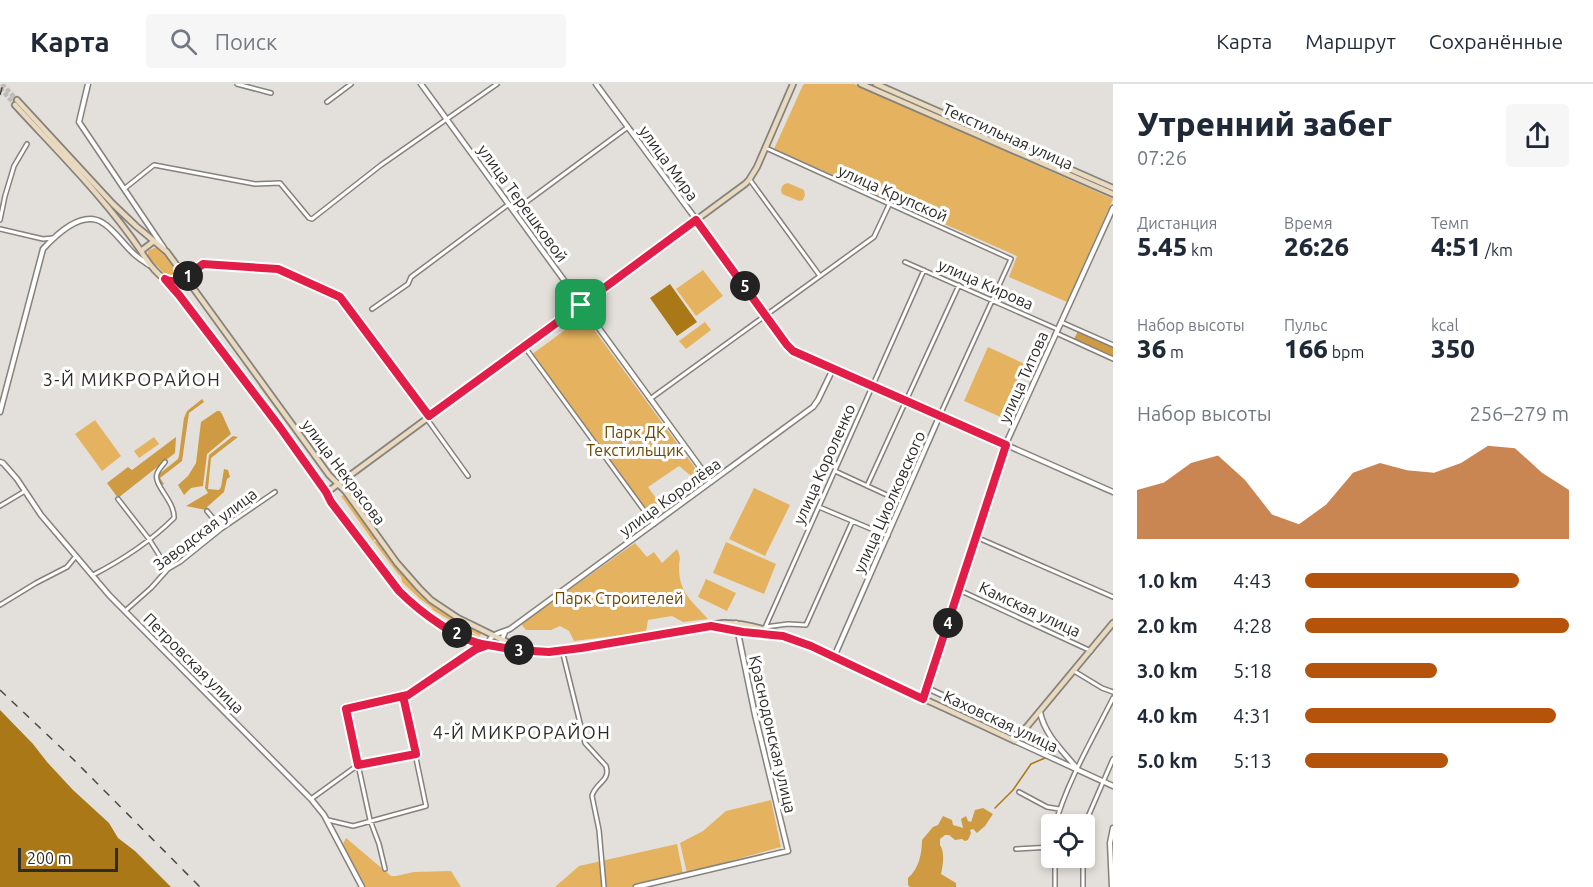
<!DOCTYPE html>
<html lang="ru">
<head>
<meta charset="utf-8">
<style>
	body { margin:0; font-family:Ubuntu,sans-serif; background:#f6f6f7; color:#1f2937; height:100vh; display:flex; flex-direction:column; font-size:22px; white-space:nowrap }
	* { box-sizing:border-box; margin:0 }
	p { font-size:20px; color:#747a83 }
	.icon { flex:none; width:33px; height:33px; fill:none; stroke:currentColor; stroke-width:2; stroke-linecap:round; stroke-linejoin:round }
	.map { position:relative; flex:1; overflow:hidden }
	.sheet { display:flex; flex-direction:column; background:#fff; width:480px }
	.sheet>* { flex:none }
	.controls { position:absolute; left:1041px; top:730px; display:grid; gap:12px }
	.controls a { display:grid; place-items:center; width:54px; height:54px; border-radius:6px; background:#fff; box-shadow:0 3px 9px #0003; font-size:30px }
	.scale { position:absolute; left:18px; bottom:15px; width:100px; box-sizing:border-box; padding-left:6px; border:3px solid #2d2c2a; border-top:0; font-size:16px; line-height:21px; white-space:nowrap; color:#2d2c2a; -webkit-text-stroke:4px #fff; paint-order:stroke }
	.pin { position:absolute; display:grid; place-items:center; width:51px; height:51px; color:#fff; margin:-26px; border-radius:12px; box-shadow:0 3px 9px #0006 }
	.km { position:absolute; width:30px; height:30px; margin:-15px; border-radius:50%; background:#222; color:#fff; font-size:16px; line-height:30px; text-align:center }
	.round { display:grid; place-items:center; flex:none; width:63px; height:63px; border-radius:6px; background:#f6f6f7 }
	.head { display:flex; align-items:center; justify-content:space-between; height:102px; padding:0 24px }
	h1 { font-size:33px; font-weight:800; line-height:45px }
	.stats { display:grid; grid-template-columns:repeat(3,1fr); gap:9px; height:102px; padding:6px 24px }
	.stats div { display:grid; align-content:center }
	.stats b { font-size:26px; font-weight:800 }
	.stats small { font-size:16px; font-weight:400 }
	.stats p { font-size:16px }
	.chart { height:168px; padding:12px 24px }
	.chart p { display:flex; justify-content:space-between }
	.chart svg { width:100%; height:108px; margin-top:6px; fill:#b45309; opacity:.7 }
	ul { padding:0 24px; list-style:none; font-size:20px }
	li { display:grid; grid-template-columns:96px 72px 1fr; align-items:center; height:45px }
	li i { height:15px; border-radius:8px; background:#b45309 }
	header { display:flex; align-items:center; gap:36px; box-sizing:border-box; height:84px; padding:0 30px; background:#fff; border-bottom:2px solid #e0e1e3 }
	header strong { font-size:28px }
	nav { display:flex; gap:33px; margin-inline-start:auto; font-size:21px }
	.search { width:420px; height:54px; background:#f6f6f7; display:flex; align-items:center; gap:15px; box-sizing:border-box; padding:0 21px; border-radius:6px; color:#747a83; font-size:22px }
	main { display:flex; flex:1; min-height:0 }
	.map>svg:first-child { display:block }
	.green { fill:#e5b25f }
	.forest { fill:#ce9a42 }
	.water { fill:#aa7816 }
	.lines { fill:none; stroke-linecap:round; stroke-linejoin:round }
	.stream { stroke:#aa7816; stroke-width:1.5 }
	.secondary-tunnel { stroke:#bfbcb8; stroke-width:4.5; stroke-dasharray:4.5 2; stroke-linecap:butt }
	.minor-casing { stroke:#85827d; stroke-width:6 }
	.tertiary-casing { stroke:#85827d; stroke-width:7 }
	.secondary-casing { stroke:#85827d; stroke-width:8 }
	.minor { stroke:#fff; stroke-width:3 }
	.tertiary { stroke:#fff; stroke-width:4 }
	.secondary { stroke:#e8d9bf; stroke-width:4.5 }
	.rail { stroke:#474643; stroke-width:1.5; stroke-dasharray:8 8; stroke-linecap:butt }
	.route-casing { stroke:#fff; stroke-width:12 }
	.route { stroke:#e11d48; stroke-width:8 }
	.labels { text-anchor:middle; stroke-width:6; stroke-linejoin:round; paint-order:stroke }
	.street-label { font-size:16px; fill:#2d2c2a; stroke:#fff }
	.park-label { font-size:16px; fill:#694700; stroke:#fff }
	.neighbourhood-label { font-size:18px; letter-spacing:1.5px; fill:#2d2c2a; stroke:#fff }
</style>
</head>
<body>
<header>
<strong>Карта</strong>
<div class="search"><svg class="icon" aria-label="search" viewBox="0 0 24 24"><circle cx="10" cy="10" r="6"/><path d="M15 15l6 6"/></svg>Поиск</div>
<nav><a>Карта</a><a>Маршрут</a><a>Сохранённые</a></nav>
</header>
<main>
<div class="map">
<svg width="1113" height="803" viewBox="0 0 1113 803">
	<rect width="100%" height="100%" fill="#e3e0db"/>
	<path class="green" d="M805,0H854L1113,115L1067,218L1009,193L1017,172L774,65L803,1Z
		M788,99L804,106L805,111L803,116L799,117L782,110L781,106C782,102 783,100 788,99Z
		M156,163L162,167L176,187L175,193L171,194L168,193L148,173V167Z
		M703,186L723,212L696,232L676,205Z
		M584,232L704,396L700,399L679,382L648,403L664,425L651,435L531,271Z
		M705,238L711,246L686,265L679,257Z
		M222,258L322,395L321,397L220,259Z
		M988,263L1027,281L1003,334L964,317Z
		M261,300L328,391L326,392L259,302Z
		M95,336L121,372L102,387L75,350Z
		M154,353L159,360L139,374L134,367Z
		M754,404L790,421L765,472L729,455Z
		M344,411L377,454L373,457L341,412Z
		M336,417L369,460L366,462L333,419Z
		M378,455C395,480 413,504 437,523C450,534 466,541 482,548L480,552L446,534L433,526L431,523L420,515L402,498C402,494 401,492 398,490L374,458Z
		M726,458L776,480L764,510L713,489Z
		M635,459L647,473L654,468L662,479L677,465C682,476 679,474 679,484C679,509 693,518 708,535L683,538L672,532L648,536L646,548L574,557L569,547L560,542L551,546H526L521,540Z
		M370,461L394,493L398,500L400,499L416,516L439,534L480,553L478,556C446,543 416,525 393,498C384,487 376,475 367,464Z
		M706,495L736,509L727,527L698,513Z
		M771,716L781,763L687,789L680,759L703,747L726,727Z
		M346,754L391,792H396L414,788L451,787L461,803H366L343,760Z
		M677,760L683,790L632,803H555L579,782Z"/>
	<path class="forest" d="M1078,247L1113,263V273L1074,255Z
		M202,315L204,318L189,329L182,377L160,394L164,400L162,401L158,395V391L178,375L179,372L184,334L187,327Z
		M217,327H220L222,330L231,350L207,370L203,402L191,404L184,411L178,401L188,392L196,379L201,338Z
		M233,352L238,353L211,374L208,405L219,406L221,403L224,385L228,386L230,393L227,395L224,408L207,423L206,426L186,422L208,409L205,404L209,371Z
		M176,353L175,369L118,414L107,399L128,383L132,386Z
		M983,724L993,730L985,742L977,749L973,745L970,746L971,749L968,756L965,757L962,755L955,756L949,751H945L940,755V761C945,768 943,781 941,790L956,799V803H910L908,801V794C919,785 922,769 922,756L933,743L938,741L943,732L952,736L953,741L963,744L961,735L966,732L968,737L971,738L975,726Z"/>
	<path class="water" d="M670,200L697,238L677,252L650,214Z
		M0,626L33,660L47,678L73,706L109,739L118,754L135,767L171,803H0Z"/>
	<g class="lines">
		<path class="stream" d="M995,724L1013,706L1031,680L1045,674"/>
		<path class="secondary-tunnel" d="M2,0L17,16
			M0,4L15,21"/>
		<g class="minor-casing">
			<path id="minor" d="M237,0L271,9
				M327,18L351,0
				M766,64L1011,175L940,331
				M750,96L820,192
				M124,105L154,81L255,100L280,99L309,134L312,135L381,81L497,0
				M514,127L628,43
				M0,136L5,112L14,82L27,60
				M0,145L43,155L53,154
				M905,178L1057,245
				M185,194L203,180L278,185L340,213L429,332
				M372,225L408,200L411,193L509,120
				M1061,238L1113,261
				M1056,249L1113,275
				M524,262L654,440
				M650,315L874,153L889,121
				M427,335L468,392
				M835,387L902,418
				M867,402L959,201
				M118,415L149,455L168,485
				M0,422L25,407
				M819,423L888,452
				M207,427L221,444
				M976,453L1113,513
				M93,491C122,476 151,457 174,434C175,417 153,401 157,390C158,386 162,382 165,378
				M959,506L1091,567
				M0,521L36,499L67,483L76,472
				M125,527L151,504L168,485L180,478L221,445L275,408
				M765,543L788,540L806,541L852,438
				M764,546L924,186
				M562,566L585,659L606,682C611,697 595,699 592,712L599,746L604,803
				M1074,587L1102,604L1113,608
				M1019,708L1047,723L1059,725
				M311,715L358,681L416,671
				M328,736L353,742L426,722L403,612
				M1055,741C1067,698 1093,654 1113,614
				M1084,742L1113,675
				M1016,765L1052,763
				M1055,774V803
				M385,785L379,760L370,736L346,625L408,611L474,566L484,562
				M1083,803V774"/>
		</g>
		<g class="tertiary-casing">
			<path id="tertiary" d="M88,0L79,38L164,164
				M421,0L711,398
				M596,0L746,203L787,261L793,267L1113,408
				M0,328L43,165C56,151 82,125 103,139C113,145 122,158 130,166C135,172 142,176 149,181
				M0,378L3,379L17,395L41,431L109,511L311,715L324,731L362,803
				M488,561C489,550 501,549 510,545L813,323L818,316L833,285
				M499,563L505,548
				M834,573L940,331
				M927,604L1022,648
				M923,615L1004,364L1113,124
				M1040,628C1045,651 1061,665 1075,682
				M1015,657L1113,702
				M636,803L788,767L755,631L736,539
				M1112,803L1110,759L1113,744"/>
		</g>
		<g class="secondary-casing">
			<path id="secondary" d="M861,0L1113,110
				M876,0L1113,104
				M17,16L113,120L136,142L154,157
				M15,21C58,68 105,114 141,167
				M179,185C180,191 180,196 173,197C162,199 146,176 141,167L154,157L167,168L329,391L346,408L397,479L419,504L431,516L458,534L519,564
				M165,195L179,211L279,342L326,409L331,419L386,492L411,519L434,536L447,544L482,560L516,566L549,568L581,564L723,539C767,538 829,571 869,590C918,612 966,634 1015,657L1113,539
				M326,409L745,100L749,96L757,83L793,0
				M716,543L743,548L773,551"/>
		</g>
		<use href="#minor" class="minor"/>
		<use href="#tertiary" class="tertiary"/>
		<use href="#secondary" class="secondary"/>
		<path class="rail" d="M0,11L3,0
			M0,606L73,675L200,803"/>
	</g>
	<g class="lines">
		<g class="route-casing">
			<path id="route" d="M581,221L429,332L340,213L278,185L203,180L185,194L179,185L180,192C176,198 171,198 165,195L179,211L279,342L326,408L331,418L399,507C419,527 459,558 488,561L474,566L408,611L403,612L346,625L358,681L416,670L403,612L408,611L481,562L488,561L516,566L549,568L581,564L711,542L743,548L783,552L811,562L923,615L1006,361L793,267L787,261L696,136L581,221"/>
		</g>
		<use href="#route" class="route"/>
	</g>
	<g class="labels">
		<g class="street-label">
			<text transform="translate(1008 52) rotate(24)" y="6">Текстильная улица</text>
			<text transform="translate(669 79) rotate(54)" y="6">улица Мира</text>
			<text transform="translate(893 109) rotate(24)" y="6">улица Крупской</text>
			<text transform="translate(523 119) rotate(54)" y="6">улица Терешковой</text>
			<text transform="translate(986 200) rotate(24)" y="6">улица Кирова</text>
			<text transform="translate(1023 293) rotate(-66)" y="6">улица Титова</text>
			<text transform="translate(824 380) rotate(-66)" y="6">улица Короленко</text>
			<text transform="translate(344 388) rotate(53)" y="6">улица Некрасова</text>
			<text transform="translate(670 413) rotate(-36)" y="6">улица Королёва</text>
			<text transform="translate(889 418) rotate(-66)" y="6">улица Циолковского</text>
			<text transform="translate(205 445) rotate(-37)" y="6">Заводская улица</text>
			<text transform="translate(1030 525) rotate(25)" y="6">Камская улица</text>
			<text transform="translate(194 579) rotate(45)" y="6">Петровская улица</text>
			<text transform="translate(1001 637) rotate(25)" y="6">Каховская улица</text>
			<text transform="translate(773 650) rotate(77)" y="6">Краснодонская улица</text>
		</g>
		<g class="park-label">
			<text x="635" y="354">Парк ДК<tspan x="635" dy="18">Текстильщик</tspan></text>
			<text x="619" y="520">Парк Строителей</text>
		</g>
		<g class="neighbourhood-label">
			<text x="132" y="302">3-Й МИКРОРАЙОН</text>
			<text x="522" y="655">4-Й МИКРОРАЙОН</text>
		</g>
	</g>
</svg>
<div class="controls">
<a><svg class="icon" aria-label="locate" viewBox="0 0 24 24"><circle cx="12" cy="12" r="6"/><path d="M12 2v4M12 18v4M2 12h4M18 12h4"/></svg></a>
</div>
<div class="scale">200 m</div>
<div class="pin" style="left:581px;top:221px;background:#1e9e55"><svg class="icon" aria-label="arrive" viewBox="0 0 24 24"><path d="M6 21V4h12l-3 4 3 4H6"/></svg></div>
<b class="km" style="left:188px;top:192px">1</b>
<b class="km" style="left:457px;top:549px">2</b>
<b class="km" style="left:519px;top:566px">3</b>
<b class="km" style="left:948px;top:539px">4</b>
<b class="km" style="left:745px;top:202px">5</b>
</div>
<section class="sheet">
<div class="head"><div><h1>Утренний забег</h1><p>07:26</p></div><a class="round"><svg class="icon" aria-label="share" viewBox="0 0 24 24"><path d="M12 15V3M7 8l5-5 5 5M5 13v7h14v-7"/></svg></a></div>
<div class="stats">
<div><p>Дистанция</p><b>5.45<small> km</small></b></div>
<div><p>Время</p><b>26:26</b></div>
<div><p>Темп</p><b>4:51<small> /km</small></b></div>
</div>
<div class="stats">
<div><p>Набор высоты</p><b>36<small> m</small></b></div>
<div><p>Пульс</p><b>166<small> bpm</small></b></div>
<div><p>kcal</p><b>350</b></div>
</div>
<div class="chart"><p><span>Набор высоты</span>256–279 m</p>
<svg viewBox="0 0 160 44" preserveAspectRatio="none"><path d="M0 44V24L10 21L20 13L30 10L40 20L50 34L60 38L70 30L80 17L90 13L100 16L110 17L120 13L130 6L140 7L150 17L160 24V44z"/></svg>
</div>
<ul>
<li><b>1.0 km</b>4:43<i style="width:81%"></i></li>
<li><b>2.0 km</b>4:28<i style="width:100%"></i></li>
<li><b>3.0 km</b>5:18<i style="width:50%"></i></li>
<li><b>4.0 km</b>4:31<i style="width:95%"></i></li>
<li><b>5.0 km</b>5:13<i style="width:54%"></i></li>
</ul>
</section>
</main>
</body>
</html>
